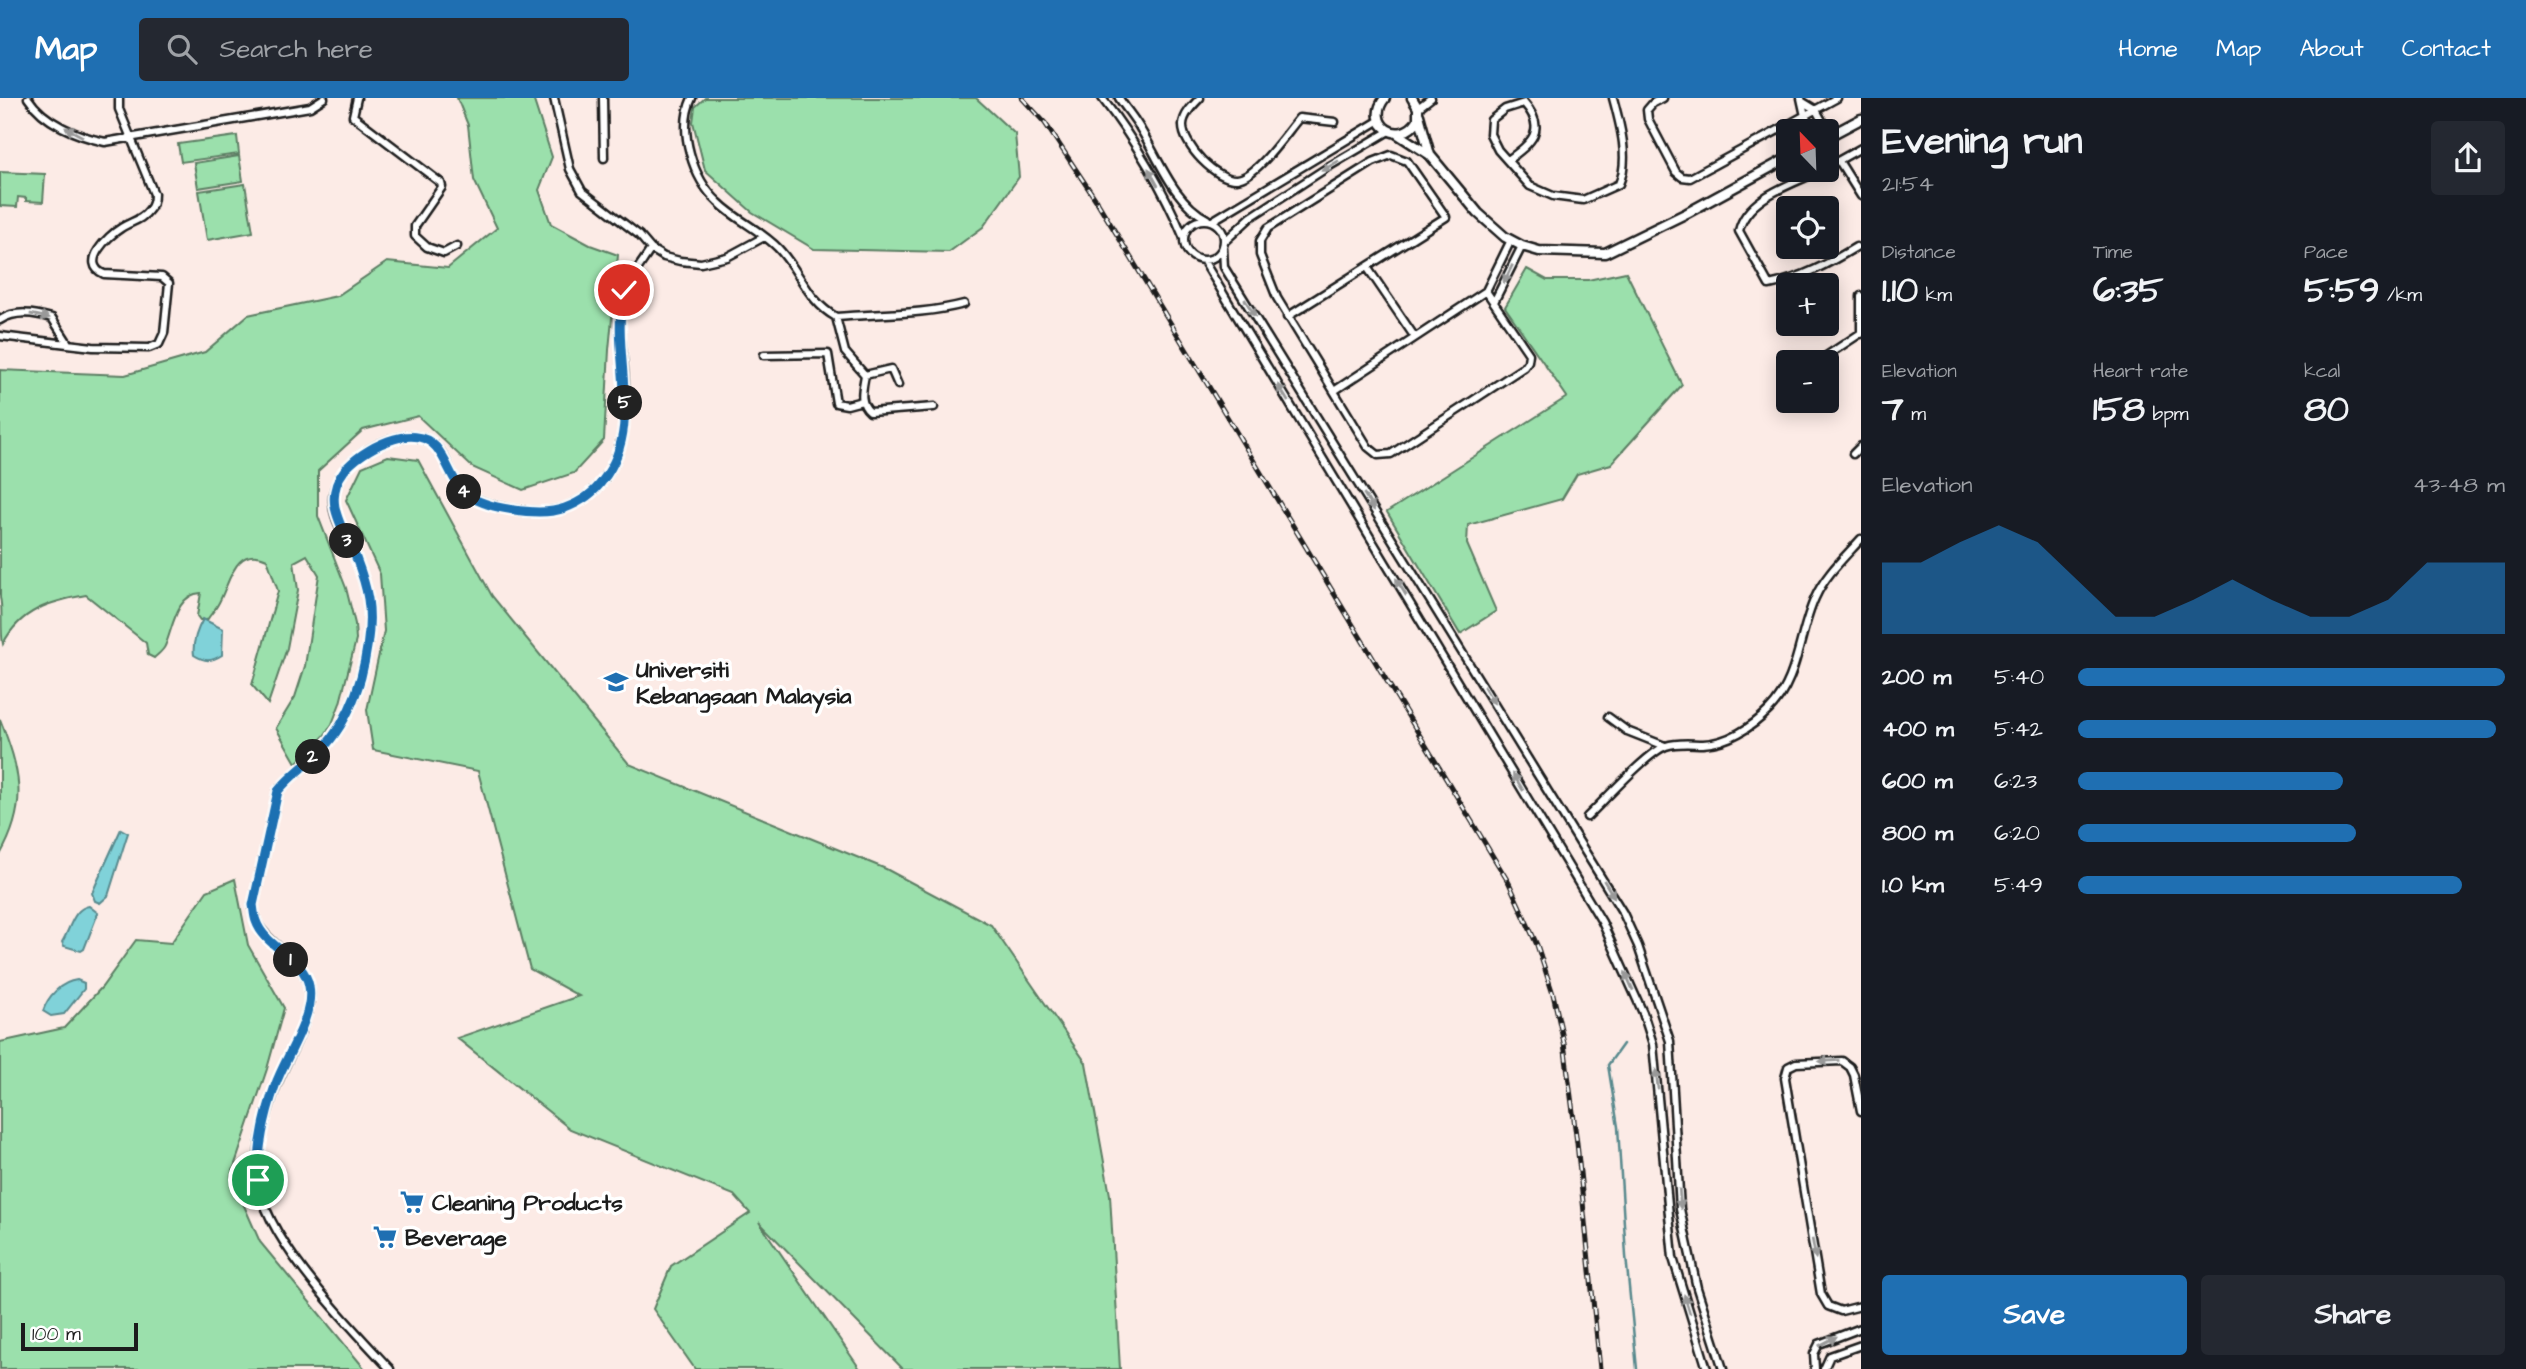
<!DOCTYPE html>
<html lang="en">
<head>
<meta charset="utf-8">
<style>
	body { margin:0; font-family:"Architects Daughter",sans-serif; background:#242831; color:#f1f3f6; height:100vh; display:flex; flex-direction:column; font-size:26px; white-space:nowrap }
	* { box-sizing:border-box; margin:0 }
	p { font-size:23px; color:#9ea1a6 }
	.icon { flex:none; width:38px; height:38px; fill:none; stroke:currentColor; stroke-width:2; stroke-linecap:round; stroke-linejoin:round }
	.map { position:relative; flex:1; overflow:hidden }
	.details { display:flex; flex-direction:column; background:#171b24; width:665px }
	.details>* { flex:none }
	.needle { width:46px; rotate:337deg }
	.controls { position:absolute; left:1776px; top:21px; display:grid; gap:14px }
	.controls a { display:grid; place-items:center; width:63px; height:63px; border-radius:7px; background:#171b24; box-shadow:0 4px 18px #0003; font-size:35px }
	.scale { position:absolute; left:21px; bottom:18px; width:117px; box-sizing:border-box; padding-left:7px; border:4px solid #1c1c1c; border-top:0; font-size:19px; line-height:24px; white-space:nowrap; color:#1c1c1c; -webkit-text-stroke:5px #fff; paint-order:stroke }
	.pin { position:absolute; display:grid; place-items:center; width:60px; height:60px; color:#fff; margin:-30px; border:4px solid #fff; border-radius:50%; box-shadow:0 2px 7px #0007 }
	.km { position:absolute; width:35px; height:35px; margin:-18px; border-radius:50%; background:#222; color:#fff; font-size:19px; line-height:35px; text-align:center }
	.round { display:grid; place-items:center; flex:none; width:74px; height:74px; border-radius:7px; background:#242831 }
	.head { display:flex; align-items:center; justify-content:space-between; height:119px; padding:0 21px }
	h1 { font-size:38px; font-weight:700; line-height:52px }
	.figures { display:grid; grid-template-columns:repeat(3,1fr); gap:10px; height:119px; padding:7px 21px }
	.figures div { display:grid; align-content:center }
	.figures b { font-size:35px; font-weight:700 }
	.figures small { font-size:19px; font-weight:400 }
	.figures p { font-size:19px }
	.chart { height:196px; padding:14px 21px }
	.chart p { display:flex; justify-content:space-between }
	.chart svg { width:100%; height:126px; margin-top:7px; fill:#1f6fb2; opacity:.7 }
	.primary-button { display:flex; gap:14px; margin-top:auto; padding:14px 21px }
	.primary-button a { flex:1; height:80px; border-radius:7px; background:#1f6fb2; color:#fff; font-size:28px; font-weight:700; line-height:80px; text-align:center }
	.primary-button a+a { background:#242831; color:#f1f3f6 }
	ul { padding:0 21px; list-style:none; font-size:23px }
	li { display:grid; grid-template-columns:112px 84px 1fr; align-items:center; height:52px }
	li i { height:18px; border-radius:9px; background:#1f6fb2 }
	header { display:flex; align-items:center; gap:42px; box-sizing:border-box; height:98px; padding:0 35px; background:#1f6fb2; color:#fff }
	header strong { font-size:33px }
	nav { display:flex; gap:38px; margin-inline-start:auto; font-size:24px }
	.search { width:490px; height:63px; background:#242831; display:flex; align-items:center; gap:18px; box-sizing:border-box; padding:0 24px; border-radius:7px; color:#9ea1a6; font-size:26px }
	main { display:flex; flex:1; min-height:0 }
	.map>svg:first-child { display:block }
	.green { fill:#9be0ac; stroke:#5c7e64; stroke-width:2 }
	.water { fill:#80d2d9; stroke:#58898d; stroke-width:2 }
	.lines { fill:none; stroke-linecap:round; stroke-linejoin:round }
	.stream { stroke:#58898d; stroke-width:2.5 }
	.minor-casing { stroke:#1c1c1c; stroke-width:11 }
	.tertiary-casing { stroke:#1c1c1c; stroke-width:13 }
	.minor { stroke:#fff; stroke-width:6 }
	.tertiary { stroke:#fff; stroke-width:8 }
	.rail-casing { stroke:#1c1c1c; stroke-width:5 }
	.rail { stroke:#fff; stroke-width:2.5; stroke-dasharray:8; stroke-linecap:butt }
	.oneway { fill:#999 }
	.route-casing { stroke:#fff; stroke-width:14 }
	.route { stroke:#1f6fb2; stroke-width:9 }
	.labels { text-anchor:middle; stroke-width:7; stroke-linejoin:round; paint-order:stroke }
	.poi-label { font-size:23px; font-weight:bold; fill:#1c1c1c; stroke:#fff; text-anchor:start }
</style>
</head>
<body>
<header>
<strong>Map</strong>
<div class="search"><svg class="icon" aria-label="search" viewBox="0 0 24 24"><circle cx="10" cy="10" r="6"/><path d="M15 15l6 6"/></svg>Search here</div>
<nav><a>Home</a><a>Map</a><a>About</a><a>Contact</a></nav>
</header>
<main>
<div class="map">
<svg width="1861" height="1271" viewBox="0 0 1861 1271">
	<rect width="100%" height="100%" fill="#fcebe6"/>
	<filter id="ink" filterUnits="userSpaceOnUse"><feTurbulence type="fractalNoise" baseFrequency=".0143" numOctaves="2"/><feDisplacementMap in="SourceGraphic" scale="14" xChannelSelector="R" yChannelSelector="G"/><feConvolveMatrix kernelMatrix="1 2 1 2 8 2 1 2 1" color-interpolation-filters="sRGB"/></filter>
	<g filter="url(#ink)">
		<path class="green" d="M457,0H533L552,59L539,92L551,126L590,147L618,157L609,252L604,342L574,375L523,392L472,369L418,318L363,332L318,373V418L346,490L355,526L356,542L340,605L332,626L324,638L296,665L276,630L295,599L305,568L319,477L307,457L294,464L298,492L287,550L268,606L252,587L278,493L267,461C233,446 230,487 217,508C214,513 210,517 207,522H200L197,518L201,495C176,496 173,530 165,548C163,553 158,556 154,560L148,557L146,545L86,497C51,503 20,512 3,546C0,533 3,507 0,500V272L125,277L205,254L248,217L337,198L387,164L448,170L497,130L474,82L468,27Z
			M705,0H976L1015,36L1019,79L983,129L949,154L814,151L752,114L705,72L693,24L695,9Z
			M237,38L239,56L181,64L178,46Z
			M239,58L243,83L198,90L194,65Z
			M0,74L45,76L43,104L26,103V100L18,99L17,109L0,108Z
			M245,86L253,134L207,142L199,93Z
			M1527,171L1547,182H1588L1626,174L1682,287L1611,366L1577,376L1562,401L1468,427L1467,446L1496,513L1460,536L1387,414L1567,299L1505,209Z
			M388,358L418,362L492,498L629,666L886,771L991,827L1086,965L1110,1097L1120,1271H903L759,1124L860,1271H695L653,1211L671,1168L750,1115L734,1097L570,1031L457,940L579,898L530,871L478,673L373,652L367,612L384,533L380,476L346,402L362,369Z
			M0,621C20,672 29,706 0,757Z
			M235,781L248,847L284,910L267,971L231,1078L260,1144L365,1271H0V944L64,930L102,889L136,842L171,845L207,793Z"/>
		<path class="water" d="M203,521L223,531L222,557C211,564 205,564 194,557C192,544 197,532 203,521Z
			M121,731L128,735L126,741L108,798L100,805L95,803L92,795Z
			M89,808L98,815L84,851L81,853L64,848L62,844C70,832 73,810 89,808Z
			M77,882L84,885V891L64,916L51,918L43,913C48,898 61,884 77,882Z"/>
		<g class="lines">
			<path class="stream" d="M1623,946L1608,967L1618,1029L1626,1158L1637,1271"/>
			<g class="minor-casing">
				<path id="minor" d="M28,0C44,25 77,38 105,44L310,9L324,0
					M357,0L353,18L441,85L442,89L415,128V138L427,149L444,155L457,148
					M554,0L570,71L582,93L639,137L651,151L664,159L680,163L701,165L727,159L764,139
					M603,0L604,60
					M692,0C677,32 693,81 718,104C736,122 761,132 778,150C800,173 808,204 836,219C879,215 922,217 964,206
					M1102,0C1135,43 1163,90 1184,140
					M1119,0C1126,11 1135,21 1141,32C1160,63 1174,104 1207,121
					M1200,0C1193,7 1183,17 1183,27C1182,47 1217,83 1237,81C1257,79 1286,35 1299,20L1335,24
					M1663,0L1653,5L1647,12L1648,21L1676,74L1682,79L1690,80L1837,0
					M1801,0L1805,18L1813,33
					M1803,4L1816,12L1830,37
					M1418,10L1431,0
					M1508,62C1531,45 1548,32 1524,5L1505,11L1491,22L1490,36L1498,52L1530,88L1553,98L1583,102L1619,86C1630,61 1620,26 1613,0
					M1839,63L1861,98
					M1827,69L1861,50
					M1822,72C1793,86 1746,99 1739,133L1769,187C1802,180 1828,166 1856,149
					M1184 142a20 20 0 1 1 40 0a20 20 0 1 1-40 0Z
					M1212,123L1380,22
					M1225,143L1251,119L1328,69L1389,33
					M1223,150L1224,169L1623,815L1638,848L1670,943L1680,1111L1697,1190L1723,1271
					M1203,162L1602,824L1643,915L1653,946L1673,1160L1707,1271
					M1367,169L1414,238
					M1486,193L1511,142
					M1861,198V236
					M1494,204L1522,148
					M836,219L845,254L865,277C863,290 858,304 870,314L934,309
					M1287,219L1446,119L1407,63L1391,57L1373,64L1268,130L1260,143V157L1277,200L1368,349L1378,357L1391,356L1524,269L1528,263L1529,256L1486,193
					M0,222C16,212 34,215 52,220L68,245
					M0,238L93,249L149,250L159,246L164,235L169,185L162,179L104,176C79,165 108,138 121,130C131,123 141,123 149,112C153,108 154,102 154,96L119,11V0
					M764,257L828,256L836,305L847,307L862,303
					M1817,264L1861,235
					M865,277L891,271L898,287
					M1784,287L1788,284
					M1334,293L1486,193
					M1853,356L1861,348
					M1608,619L1627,633L1665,648
					M1587,719C1603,704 1648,654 1666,648C1678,644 1691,646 1703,646C1728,645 1752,629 1769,612C1799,582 1798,537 1815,500C1825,477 1845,459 1861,441
					M1861,1013L1854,977L1850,969L1842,963L1796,965L1788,969L1785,980L1821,1196L1828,1208L1841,1213L1861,1208
					M390,1271C350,1228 263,1140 258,1081C256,1054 263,1028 271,1003C281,968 307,934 310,898C312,867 273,851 258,827C255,822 254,814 253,807L278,693C294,673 316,661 331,641C345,623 355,601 361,579C367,555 372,525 368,500C365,487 361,472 356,460C348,441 332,422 333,401C333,392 339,379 345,372C363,350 408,326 433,346C449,358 449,382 465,394C485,411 543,419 567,409C631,383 629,311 622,253C621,240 617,225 619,211C623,188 639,170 651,151
					M1815,1271L1814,1256L1819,1246L1861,1230
					M1824,1271L1830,1258L1861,1247"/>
			</g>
			<g class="tertiary-casing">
				<path id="tertiary" d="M1385,0C1364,26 1400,50 1418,22V10L1412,0
					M1419,17L1430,57
					M1396,35L1430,57L1478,115L1505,139L1522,148L1539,153L1605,155L1687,115L1788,60
					M1827,39L1861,21"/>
			</g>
			<use href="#minor" class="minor"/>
			<use href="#tertiary" class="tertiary"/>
			<g class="rail-casing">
				<path id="rail" d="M1022,0L1045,25L1096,102L1509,785L1537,847L1553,896L1564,945L1577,1045L1600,1271"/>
			</g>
			<use href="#rail" class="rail"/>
		</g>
		<defs><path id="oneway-solid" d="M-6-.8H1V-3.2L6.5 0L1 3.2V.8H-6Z" transform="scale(1.75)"/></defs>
		<g class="oneway">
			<use href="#oneway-solid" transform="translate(74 34) rotate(-152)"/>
			<use href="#oneway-solid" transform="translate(1330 68) rotate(149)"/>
			<use href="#oneway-solid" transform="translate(1153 79) rotate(-119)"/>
			<use href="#oneway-solid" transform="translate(1508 176) rotate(116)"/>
			<use href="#oneway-solid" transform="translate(1250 210) rotate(58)"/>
			<use href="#oneway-solid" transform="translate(40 218) rotate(11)"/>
			<use href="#oneway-solid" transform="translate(1283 295) rotate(-121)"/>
			<use href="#oneway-solid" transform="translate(1369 404) rotate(58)"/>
			<use href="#oneway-solid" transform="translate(1401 489) rotate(-121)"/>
			<use href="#oneway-solid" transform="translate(1489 597) rotate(58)"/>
			<use href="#oneway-solid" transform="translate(1518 684) rotate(-121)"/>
			<use href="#oneway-solid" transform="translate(1609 791) rotate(58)"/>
			<use href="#oneway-solid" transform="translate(1629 883) rotate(-114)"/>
			<use href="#oneway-solid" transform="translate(1829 963) rotate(177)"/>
			<use href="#oneway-solid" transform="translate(1657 981) rotate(-96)"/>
			<use href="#oneway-solid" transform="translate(1680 1101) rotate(86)"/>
			<use href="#oneway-solid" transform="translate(1814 1151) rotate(80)"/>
			<use href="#oneway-solid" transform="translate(1687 1206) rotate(-107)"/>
			<use href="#oneway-solid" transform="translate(1828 1243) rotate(-28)"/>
		</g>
	</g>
	<g class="lines" filter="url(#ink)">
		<g class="route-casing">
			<path id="route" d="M258,1082C258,1048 264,1019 275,988C285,959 315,918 309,888C304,859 265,850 256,823C254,818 254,812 253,807L278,693C294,673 316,661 331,641C345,623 355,601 361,579C367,555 372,526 368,501C366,488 361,473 356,460C344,431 321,403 344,373C362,351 413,323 436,349C448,363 451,382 464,394C483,411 541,419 565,410C581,404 594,395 603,382C646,326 609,255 624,192"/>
		</g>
		<use href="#route" class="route"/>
	</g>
	<defs>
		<g id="university-bare" transform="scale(1.89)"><path d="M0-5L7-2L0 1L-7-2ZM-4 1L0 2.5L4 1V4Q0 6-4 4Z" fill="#1f6fb2" stroke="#fff" stroke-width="2.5" paint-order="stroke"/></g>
		<g id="supermarket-bare" transform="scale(1.89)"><path d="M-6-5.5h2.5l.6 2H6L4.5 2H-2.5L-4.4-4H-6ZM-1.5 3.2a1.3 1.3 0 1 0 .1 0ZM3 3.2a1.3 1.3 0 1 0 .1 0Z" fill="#1f6fb2" stroke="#fff" stroke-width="2.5" paint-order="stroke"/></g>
	</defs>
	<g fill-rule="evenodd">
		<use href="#university-bare" x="616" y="584"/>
		<use href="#supermarket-bare" x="412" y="1104"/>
		<use href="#supermarket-bare" x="385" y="1139"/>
	</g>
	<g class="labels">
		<g class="poi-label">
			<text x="636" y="579">Universiti<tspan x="636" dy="26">Kebangsaan Malaysia</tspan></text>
			<text x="432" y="1112">Cleaning Products</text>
			<text x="405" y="1147">Beverage</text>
		</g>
	</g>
</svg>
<div class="controls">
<a><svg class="needle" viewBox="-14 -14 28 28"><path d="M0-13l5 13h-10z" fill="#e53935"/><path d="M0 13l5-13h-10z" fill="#9ea1a6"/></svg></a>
<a><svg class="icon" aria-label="locate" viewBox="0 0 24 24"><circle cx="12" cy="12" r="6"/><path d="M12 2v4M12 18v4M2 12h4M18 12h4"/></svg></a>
<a>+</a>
<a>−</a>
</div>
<div class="scale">100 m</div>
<div class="pin" style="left:258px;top:1082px;background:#1e9e55"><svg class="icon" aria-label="arrive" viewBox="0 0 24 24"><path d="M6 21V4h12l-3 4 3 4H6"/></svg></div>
<div class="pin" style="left:624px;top:192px;background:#d93025"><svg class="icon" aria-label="check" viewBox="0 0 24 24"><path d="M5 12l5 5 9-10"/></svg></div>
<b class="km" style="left:291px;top:862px">1</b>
<b class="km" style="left:313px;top:659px">2</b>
<b class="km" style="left:347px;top:443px">3</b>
<b class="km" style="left:464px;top:394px">4</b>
<b class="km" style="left:625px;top:305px">5</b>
</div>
<section class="details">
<div class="head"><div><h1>Evening run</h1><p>21:54</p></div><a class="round"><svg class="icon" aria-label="share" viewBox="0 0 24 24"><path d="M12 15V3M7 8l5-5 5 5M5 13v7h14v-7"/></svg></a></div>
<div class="figures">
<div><p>Distance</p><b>1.10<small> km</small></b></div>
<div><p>Time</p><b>6:35</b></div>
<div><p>Pace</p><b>5:59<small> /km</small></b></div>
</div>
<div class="figures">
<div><p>Elevation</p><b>7<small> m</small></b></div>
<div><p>Heart rate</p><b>158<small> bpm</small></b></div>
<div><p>kcal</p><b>80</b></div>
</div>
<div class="chart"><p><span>Elevation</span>43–48 m</p>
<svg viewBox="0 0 160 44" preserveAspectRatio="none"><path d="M0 44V19L10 19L20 12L30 6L40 12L50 25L60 38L70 38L80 32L90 25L100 32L110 38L120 38L130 32L140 19L150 19L160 19V44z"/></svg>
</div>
<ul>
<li><b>200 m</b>5:40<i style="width:100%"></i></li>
<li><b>400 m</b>5:42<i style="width:98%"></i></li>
<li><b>600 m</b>6:23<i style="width:62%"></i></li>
<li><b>800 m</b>6:20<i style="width:65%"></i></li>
<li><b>1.0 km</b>5:49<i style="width:90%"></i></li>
</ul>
<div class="primary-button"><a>Save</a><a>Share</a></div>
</section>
</main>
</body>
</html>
